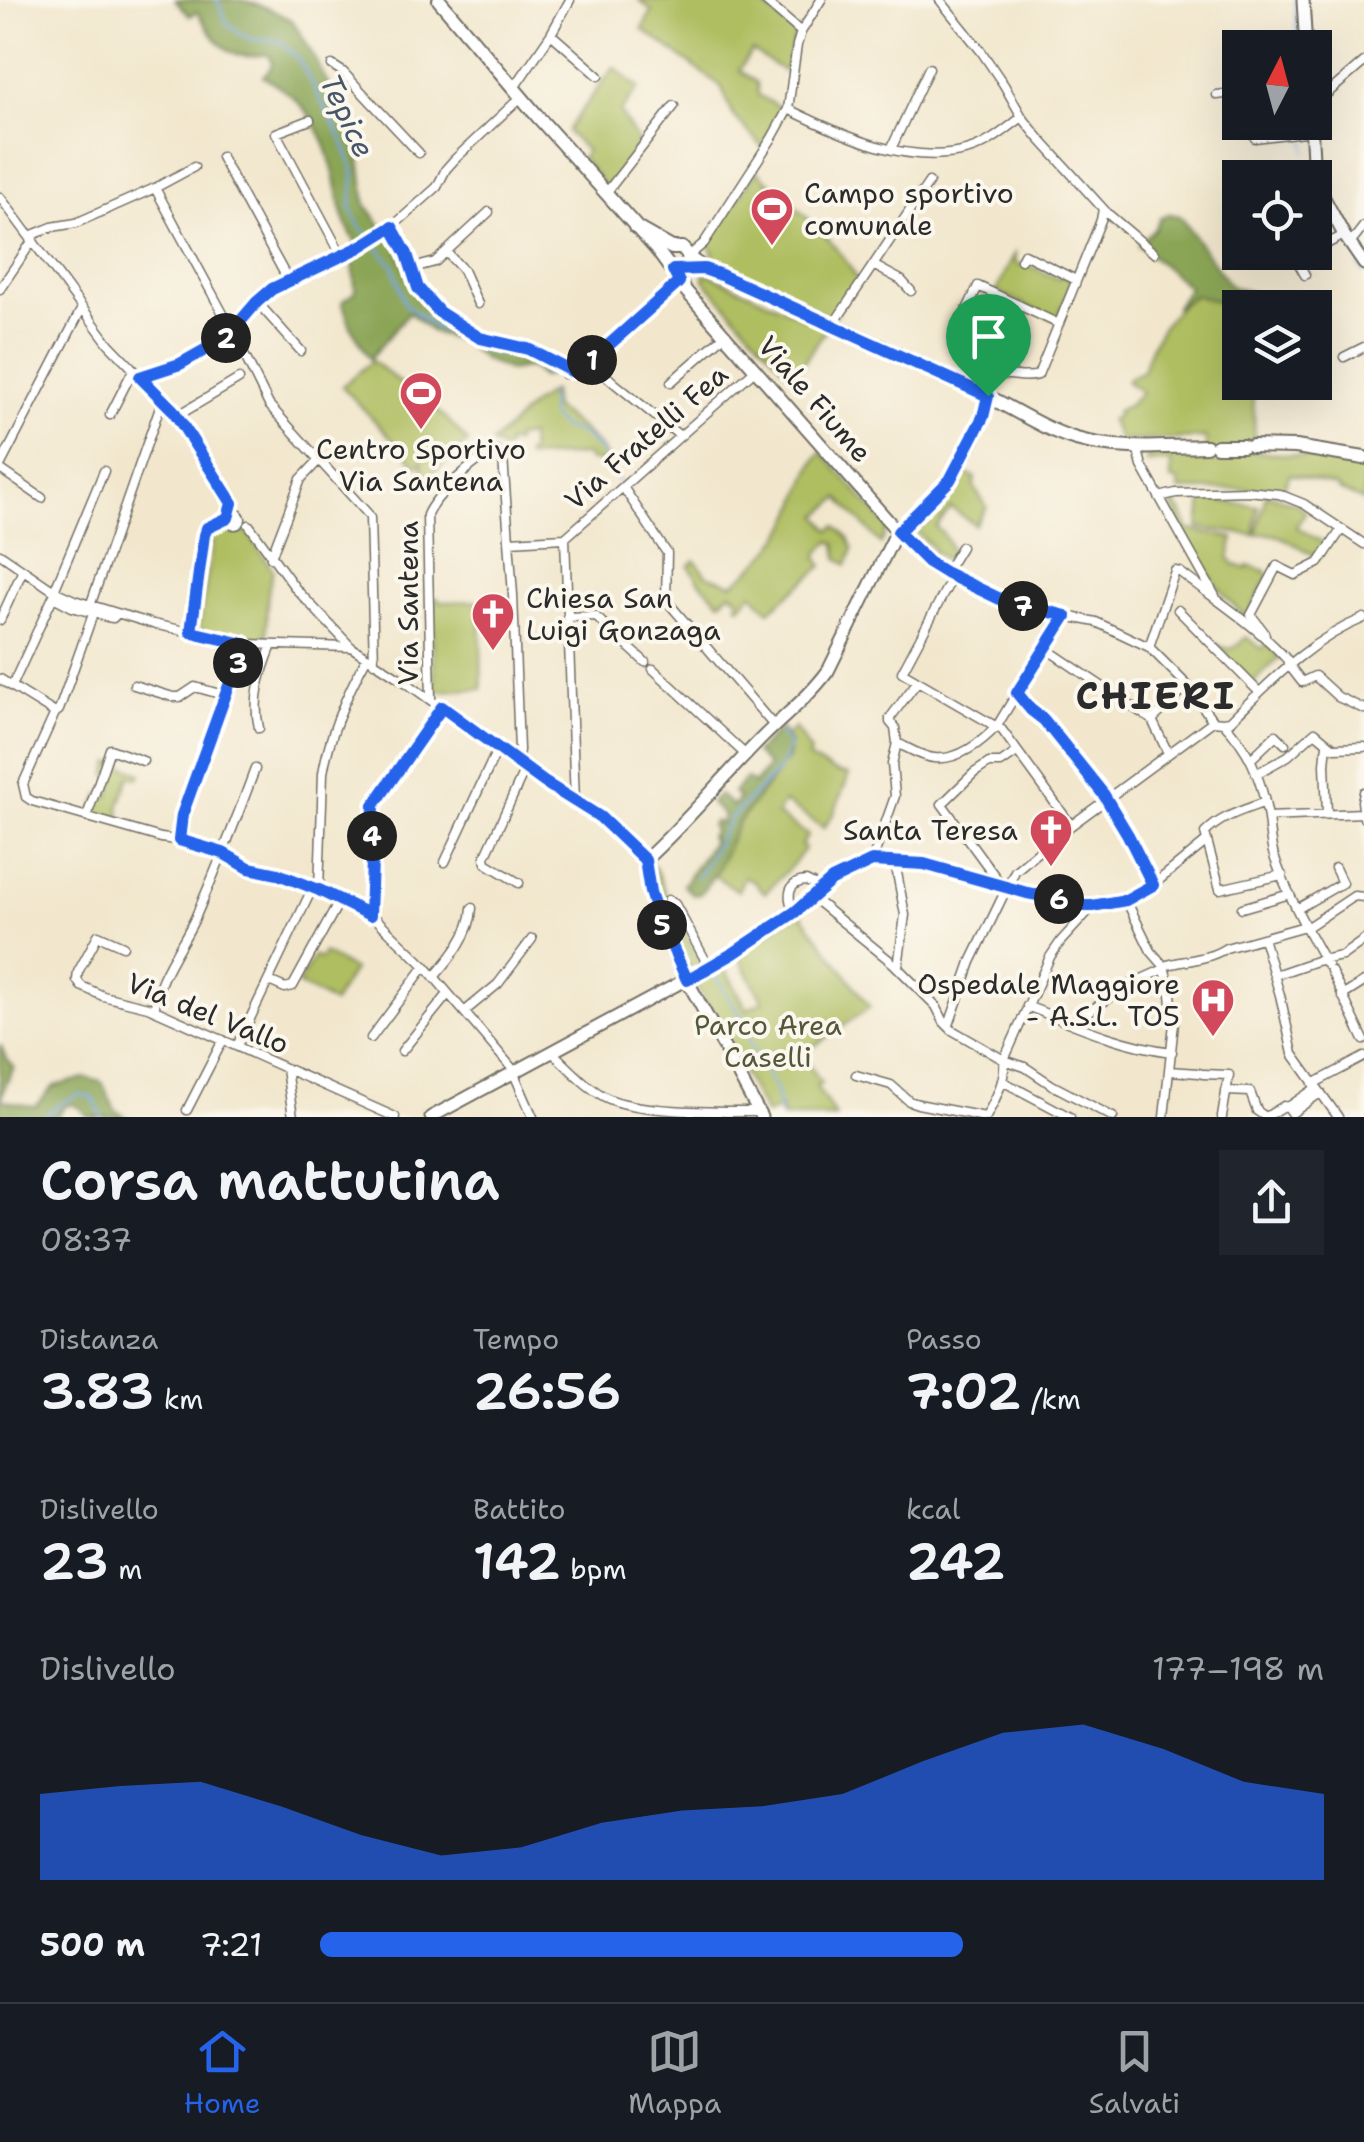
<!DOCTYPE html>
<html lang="it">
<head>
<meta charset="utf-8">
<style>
	body { margin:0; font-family:"Shantell Sans",sans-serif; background:#20242c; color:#f1f3f6; height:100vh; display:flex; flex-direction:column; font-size:38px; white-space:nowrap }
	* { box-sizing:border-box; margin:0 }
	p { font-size:32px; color:#9ea1a6 }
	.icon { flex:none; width:55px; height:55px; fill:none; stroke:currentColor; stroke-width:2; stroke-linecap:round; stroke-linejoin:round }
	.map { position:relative; height:1117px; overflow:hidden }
	.panel { display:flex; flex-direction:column; background:#171b24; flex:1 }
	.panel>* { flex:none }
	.needle { width:65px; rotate:6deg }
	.tools { position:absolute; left:1222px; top:30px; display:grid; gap:20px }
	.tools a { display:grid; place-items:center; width:110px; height:110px; border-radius:0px; background:#171b24; box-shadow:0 10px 40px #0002; font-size:50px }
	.pin { position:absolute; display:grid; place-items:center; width:85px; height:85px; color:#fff; margin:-102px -42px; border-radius:50% 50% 50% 0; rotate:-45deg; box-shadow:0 0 10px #0007 }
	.pin .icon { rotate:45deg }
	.km { position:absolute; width:50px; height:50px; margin:-25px; border-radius:50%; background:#222; color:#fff; font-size:28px; line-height:50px; text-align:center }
	.round { display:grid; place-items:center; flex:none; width:105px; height:105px; border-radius:0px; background:#20242c }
	.overview { display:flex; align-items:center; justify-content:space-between; height:170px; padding:0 40px }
	h1 { font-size:55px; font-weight:600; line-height:75px }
	.metrics { display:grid; grid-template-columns:repeat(3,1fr); gap:15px; height:170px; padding:10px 40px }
	.metrics div { display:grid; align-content:center }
	.metrics b { font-size:50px; font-weight:600 }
	.metrics small { font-size:28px; font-weight:400 }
	.metrics p { font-size:28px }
	.chart { height:280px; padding:20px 40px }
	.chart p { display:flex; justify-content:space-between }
	.chart svg { width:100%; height:180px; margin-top:10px; fill:#2563eb; opacity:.7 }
	ul { padding:0 40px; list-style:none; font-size:32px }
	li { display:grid; grid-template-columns:160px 120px 1fr; align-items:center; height:75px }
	li i { height:25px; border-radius:12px; background:#2563eb }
	.dock { display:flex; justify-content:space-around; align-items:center; height:140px; border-top:2px solid #363941; background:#171b24; font-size:28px; color:#9ea1a6 }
	.dock a { display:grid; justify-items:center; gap:5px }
	.dock .current { color:#2563eb }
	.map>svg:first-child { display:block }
	.green { fill:#afbe60; stroke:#6d7446; stroke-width:2.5 }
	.forest { fill:#8ba556; stroke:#5b6840; stroke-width:2.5 }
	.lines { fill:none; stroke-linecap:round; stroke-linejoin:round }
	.stream { stroke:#76a5e0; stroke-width:2.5 }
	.street-casing { stroke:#716d64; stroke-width:11 }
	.secondary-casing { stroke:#716d64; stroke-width:15 }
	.primary-casing { stroke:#716d64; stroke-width:16 }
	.street { stroke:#fff; stroke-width:8 }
	.secondary { stroke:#fff; stroke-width:11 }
	.primary { stroke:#fff; stroke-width:12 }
	.route-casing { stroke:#fff; stroke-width:20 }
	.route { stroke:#2563eb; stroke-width:12 }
	.labels { text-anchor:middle; stroke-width:8; stroke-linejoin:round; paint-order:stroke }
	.poi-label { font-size:28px; fill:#2b2b2b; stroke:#fbf7ec; text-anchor:start }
	.street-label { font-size:28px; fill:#2b2b2b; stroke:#fbf7ec }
	.park-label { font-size:28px; fill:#53573b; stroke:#fbf7ec }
	.water-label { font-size:30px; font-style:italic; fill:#45566a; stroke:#fbf7ec }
	.district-label { font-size:38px; font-weight:bold; letter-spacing:2.5px; fill:#2b2b2b; stroke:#fbf7ec }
</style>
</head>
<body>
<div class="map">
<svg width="1364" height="1117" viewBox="0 0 1364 1117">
	<rect width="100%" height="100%" fill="#fbf7ec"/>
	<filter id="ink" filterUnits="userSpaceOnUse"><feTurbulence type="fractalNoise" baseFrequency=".01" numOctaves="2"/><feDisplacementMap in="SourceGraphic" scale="20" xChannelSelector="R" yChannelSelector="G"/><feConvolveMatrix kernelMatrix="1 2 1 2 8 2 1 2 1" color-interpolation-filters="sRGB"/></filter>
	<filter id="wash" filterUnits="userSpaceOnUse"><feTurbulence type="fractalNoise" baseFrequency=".0048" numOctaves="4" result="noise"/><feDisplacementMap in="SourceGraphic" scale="40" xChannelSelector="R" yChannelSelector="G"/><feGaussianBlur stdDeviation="2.25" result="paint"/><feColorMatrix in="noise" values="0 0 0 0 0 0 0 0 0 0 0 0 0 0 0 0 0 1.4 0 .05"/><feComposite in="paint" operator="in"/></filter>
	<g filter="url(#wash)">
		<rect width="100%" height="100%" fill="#f2e7cd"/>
		<path class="green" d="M639,0H758L796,33L785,72L752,51L739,70L757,83L758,95L784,110L762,147L733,115L721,86L642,29L652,11Z
			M614,67L639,88L620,112L638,142L634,153L607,188L581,158L586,151L568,133V129Z
			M757,171C783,196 849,251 857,282L834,316L828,318L708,264L713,252L707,243Z
			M1015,253L1016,262L1020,265L1026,264L1058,279L1061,275L1073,280L1058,317L1055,319L996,292Z
			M704,272L827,328L793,378L704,280Z
			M1195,295L1240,308V382L1265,383V386L1253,385L1255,439L1251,440L1252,451L1364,462V501L1338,490V487L1290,474L1282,491C1248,486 1214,491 1179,490V481L1171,480V462H1146L1150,451L1206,450V438L1120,441L1110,420L1118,415L1116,411L1129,405L1142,392L1127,382V379L1143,371C1150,343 1169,309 1195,295Z
			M372,361L447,419L468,442L423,482L422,462L417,466L342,386Z
			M552,391L553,407C575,424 596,439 610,463L588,460L587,455L527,458L526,453L531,452L529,436L515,438V443H507V448L502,450L492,443L533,404Z
			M822,452L888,527L881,544L839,498L819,516L830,530L836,526L848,538L853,549L847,565L838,558L836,544L831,541L820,551L817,558L823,566L769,611L752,593L740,607L737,604L740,600L731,592L720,602L700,582L689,566L695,560L707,575L733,584L737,581C758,563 776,547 789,523C799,505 809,462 822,452Z
			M960,473L975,477L974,487L987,507L975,525L951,508L936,527C946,536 950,544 953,557L950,562L933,551V548L911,527Z
			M1266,494L1295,503L1306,511L1296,527L1326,544L1318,558C1300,548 1278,529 1256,535Z
			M1202,499L1258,506L1254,535L1199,528Z
			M1171,500L1181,511L1187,526L1190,530L1234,538L1229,559L1233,560V564L1247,569L1248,566L1266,571L1269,576L1246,617C1220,595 1177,534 1171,500Z
			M224,524L232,529L247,531L273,570C266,594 266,616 267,640H243L201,630L199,627L214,532L216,528Z
			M431,598H438L439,602L480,601L482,689L435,691Z
			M1246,637L1261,649L1266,644L1280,657L1252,684L1215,644C1231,652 1235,649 1246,637Z
			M795,728L811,752L808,758L836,772L849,775L834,813L824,828L784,802L777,815L808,835L801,846L805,848L797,860L765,893L754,882L744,877L738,891L715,876V874L738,823L788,758L790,745L785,736Z
			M111,762L141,773L139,778L130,776L119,807L120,813L118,821L92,814L100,794L109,797L115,778L107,775Z
			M650,863L655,868L668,900L701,964L689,969L659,913Z
			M800,912L870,1007L803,1054L821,1083L816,1086L836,1117H783L780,1107L766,1115L696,985L702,973L722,963L747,1009L763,1001L737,954Z
			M324,953L353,970L333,1003L298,984L314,956L320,959Z"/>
		<path class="forest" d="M175,0H242L267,8L291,20L301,34L320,68L354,135L359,150L366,205L397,246L416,299L438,319L477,344L520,352L541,361L550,374L541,377L531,367L509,371L483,359L461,341L432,332L409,312L370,359L351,327L342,302L355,292L353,260L350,257L360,249C339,219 341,201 332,167C321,123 301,98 263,76C270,69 275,65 269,55C260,54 254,57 245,56C222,54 208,29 197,12L190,16Z
			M1169,214L1180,216L1230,286L1270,299L1272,307L1240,308L1195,295L1175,308L1189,287L1138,245L1155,228L1160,218Z
			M781,728L790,745L788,758L738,823L715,874L700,894L693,895L683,885L713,841L710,837L714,829L711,825L715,821L721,825L723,814L710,803L719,795L733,806L739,798L733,793L746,778L754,784L768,766L755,753Z
			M0,1044L7,1060L14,1067L3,1091L2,1100L35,1107L54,1086L85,1078L102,1082L115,1110L126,1117H87L81,1108L72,1104L64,1107L57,1117H0Z"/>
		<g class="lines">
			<path class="stream" d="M217,0L228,25L251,39L280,41L297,57L342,139L354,171L351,208L359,226L393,265L405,304L433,327L459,336L473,347L528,360L546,375
				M1295,0L1298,48
				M1306,152V134
				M1315,198L1322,211
				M1359,266L1364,273
				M549,394L551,418L563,428L578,432L588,439L602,453L620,484
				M698,878L730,819L782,766L789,746L780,732
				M713,972L744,1021L751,1045L776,1091L780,1117
				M45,1117L57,1106L80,1094L93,1098L102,1117"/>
		</g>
	</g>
	<g filter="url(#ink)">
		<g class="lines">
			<g class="street-casing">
				<path id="street" d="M764,0L801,32
					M940,0L981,51L1004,85L1022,117L1038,137L1107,213L1154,253
					M551,34L599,76
					M332,65L343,72L419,153
					M514,88L551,34L570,0
					M1217,95L1240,92
					M1315,104L1364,62
					M788,109C841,135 909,167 969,150C989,144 1006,129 1022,117
					M310,120L276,133L342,256
					M1255,138L1312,131
					M891,149L929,68
					M221,157L288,280
					M155,188L233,332L269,405L368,514
					M606,193L674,106
					M0,197L109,344L173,410L232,503
					M392,227L407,254L419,288L439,312L480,338L528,349L571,371
					M30,236L52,227L76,223L155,188L194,167
					M1350,244L1364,226
					M1315,250L1344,235
					M446,252L463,270L478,304
					M689,256L704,243L772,138L788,109L797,45L801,32L821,0
					M1021,260L1024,254L1076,280
					M873,265L901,280L911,291
					M413,268L435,262L489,212
					M1305,275L1296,259L1309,252
					M0,289L33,240
					M257,302L301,351
					M965,314L978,286L1059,324
					M833,325L929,182
					M1344,357L1364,347
					M591,361L613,382L680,436
					M565,374L591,361L679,282
					M140,377L179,364L226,338L257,302L271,289L361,247L392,227L437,187L446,169L455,159L521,97
					M671,382L726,334
					M987,396C992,359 1016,383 1038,375L1101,220L1103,209
					M110,415L133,370
					M177,416L239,379
					M1137,447L1142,466L1215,596
					M0,466L82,308
					M0,469L42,498
					M623,487L667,553L666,600L775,727
					M1159,497L1176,493L1247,491L1279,494L1304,504L1364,544
					M229 519a6 6 0 1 1 12 0a6 6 0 1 1-12 0Z
					M370,518L374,663
					M249,525L296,589L351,647L404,681L544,782L600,817L645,860
					M898,532L927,562L1000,599L1041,611L1096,622L1149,647L1188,686L1213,721
					M565,538L575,801
					M565,538L756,369
					M509,541L565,538
					M0,554L54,591L74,600L153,624L245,644L351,647
					M271,557L301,479L319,460
					M947,570L961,547
					M953,576L902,672L1002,730L1071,825
					M54,591L104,471
					M90,606L163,398
					M1178,610L1259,692
					M567,617L595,616L645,662
					M0,620L23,570
					M191,633L206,531L222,520L228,519
					M1266,639L1264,632L1251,615L1277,566L1295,575L1319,563L1341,530
					M1149,647L1175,571L1180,572C1217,601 1259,627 1290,663
					M1045,648L1152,720L1168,753
					M1288,664L1302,682L1315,676L1338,697L1364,709
					M653,669L747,756
					M0,679L55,713L23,784L26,797L32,801L161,838L190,842L207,847L223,853L249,867L278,873L313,887L375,918L425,966L511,1067L533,1117
					M134,685L173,697H180L195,687L227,696
					M12,686L53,597L72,607L107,617L113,618L117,614
					M1017,693L1044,720L1105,796L1128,835L1153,885
					M431,700L427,515C435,496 477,457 496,451L503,458L513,595L519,750L517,762
					M55,713L59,710L93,614
					M1152,720L1188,686
					M1213,721L1223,722C1249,749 1260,775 1267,812C1270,828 1269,843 1275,859C1288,895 1307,931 1327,965
					M1223,722L1230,721C1272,680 1310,640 1364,618
					M259,728C252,698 261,673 272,645
					M897,743C908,748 922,757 934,758C958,761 982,742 997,726L1051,637L1066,616
					M1251,759L1276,735L1285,744
					M1256,774L1288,756L1315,732L1334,748L1364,747
					M1364,792L1362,801L1364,818
					M1327,813L1325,764L1327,744
					M87,816L110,749L143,761
					M1268,817L1363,813
					M179,840L182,815L245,644
					M1207,841L1220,889L1282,875
					M872,861L895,796L892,764L897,743L895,728L890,722V718L917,682
					M445,862L498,748
					M895,862L905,915L898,967
					M519,883L486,863L485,857L525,769
					M1002,886L942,804L974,773L989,763H1001L1017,752
					M319,890L323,773C330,732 347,693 367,657
					M813,898L894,964L936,1006L944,1022L952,1030L1004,1060L1025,1067L1052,1085L1113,1117
					M668,900L675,904L709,967
					M1126,900L1151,951L1164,966L1171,994L1174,1023L1164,1117
					M1242,908L1290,894
					M793,909C787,896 788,882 806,881L816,886L820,892
					M1297,909L1342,883L1335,868
					M370,915L374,805L442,707
					M1306,928L1354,896L1364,897
					M1263,938L1280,995L1293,1054L1338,1117
					M123,946L98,935L78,972L77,980L81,986L103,996L148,1007L395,1117
					M1331,971L1364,1040
					M1275,975L1316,961L1342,956L1364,940
					M434,977C450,959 471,934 472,908
					M687,979L734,953L795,912L832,880L872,861L924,864L1027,893L1093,906L1126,900L1153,885L1207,841L1205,833C1221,816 1244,810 1265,802
					M269,981L285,988L293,986L340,900
					M1342,996L1364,982
					M1027,1006C1075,1025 1120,1045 1172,1052
					M155,1010C154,981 185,942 196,916C217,868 237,818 255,769
					M464,1012L498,984L532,939
					M1071,1023L1133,983L1162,970L1164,966C1184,960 1208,960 1226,948L1305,926
					M949,1025L971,962L1015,871L1058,835L1213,721
					M371,1038L425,966
					M237,1046L313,887
					M402,1051L448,994
					M552,1052C568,1067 585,1086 605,1097C635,1113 722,1112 759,1112
					M286,1069L293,1117
					M1169,1071L1199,1073
					M1203,1074L1229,1075L1222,1117
					M856,1075L891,1085L909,1101L918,1104L985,1117
					M1002,1081L1070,1117
					M1313,1084L1364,1057
					M1316,1088L1288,1107L1292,1113L1320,1093
					M1226,1091L1250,1092L1257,1111L1266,1117L1284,1106L1288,1107
					M187,1110L223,1040
					M986,1117C995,1100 1006,1080 1004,1060L1050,957L1061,941L1093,906"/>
			</g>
			<g class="secondary-casing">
				<path id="secondary" d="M1303,0L1306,48
					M1311,122L1314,178
					M1315,181L1344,235L1364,264
					M673,270L686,291L898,532
					M431,1117L687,979
					M761,1117C745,1087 729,1057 713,1027C685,977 649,917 645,860C687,822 723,777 763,737C785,715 809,697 828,671L893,539L950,480C965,456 985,424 987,396"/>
			</g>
			<g class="primary-casing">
				<path id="primary" d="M439,0L539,118L656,249L670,268L680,270L687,265L689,256L682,248H672L635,227
					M689,258L705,269C796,305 889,350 979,392C1011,407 1042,429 1076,439C1118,451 1163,447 1206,446
					M1217,446H1243
					M1252,446L1296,447L1364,458"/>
			</g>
			<use href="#street" class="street"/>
			<use href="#secondary" class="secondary"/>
			<use href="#primary" class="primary"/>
		</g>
	</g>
	<g class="lines" filter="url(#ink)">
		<g class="route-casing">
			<path id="route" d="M392,227L407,254L418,288L439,312L480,338L528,349L571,371L592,360L676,285L679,282L673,270L704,269L721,275L988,396L983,417L950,480L898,532L928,562L946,573L1000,599L1066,616L1017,693L1031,710L1044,720L1104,795L1128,835L1153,885L1126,900L1092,906H1081L1054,898L1027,893L924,864L872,861L832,880L795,912L734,953L687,980L656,910L650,892L645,860L600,817L544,782L442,707L374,805L370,915L319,890L278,874L249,868L223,853L179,840L182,815L244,644L191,632L204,535L207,528L228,518L232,503L173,410L140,377L180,364L226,338L257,302L272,289L360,247Z"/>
		</g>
		<use href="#route" class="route"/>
	</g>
	<defs>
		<g id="stadium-pin" transform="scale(2.25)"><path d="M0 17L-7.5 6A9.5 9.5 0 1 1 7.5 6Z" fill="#d1495b" stroke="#fbf7ec"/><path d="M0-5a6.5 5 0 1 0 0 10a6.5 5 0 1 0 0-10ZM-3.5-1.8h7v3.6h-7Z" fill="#fff"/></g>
		<g id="church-pin" transform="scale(2.25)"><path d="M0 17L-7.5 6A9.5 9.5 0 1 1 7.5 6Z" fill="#d1495b" stroke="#fbf7ec"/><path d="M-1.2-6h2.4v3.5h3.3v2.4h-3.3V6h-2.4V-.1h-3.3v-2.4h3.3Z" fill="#fff"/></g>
		<g id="hospital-pin" transform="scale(2.25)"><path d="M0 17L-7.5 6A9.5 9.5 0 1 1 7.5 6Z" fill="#d1495b" stroke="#fbf7ec"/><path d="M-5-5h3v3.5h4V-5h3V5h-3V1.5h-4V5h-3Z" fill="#fff"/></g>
	</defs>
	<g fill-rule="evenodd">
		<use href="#stadium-pin" x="772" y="209"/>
		<use href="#stadium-pin" x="421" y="393"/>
		<use href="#church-pin" x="493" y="614"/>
		<use href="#church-pin" x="1051" y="830"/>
		<use href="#hospital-pin" x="1213" y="1000"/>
	</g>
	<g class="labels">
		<g class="poi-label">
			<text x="804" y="203">Campo sportivo<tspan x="804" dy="32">comunale</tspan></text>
			<text x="421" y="459" text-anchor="middle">Centro Sportivo<tspan x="421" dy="32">Via Santena</tspan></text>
			<text x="526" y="608">Chiesa San<tspan x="526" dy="32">Luigi Gonzaga</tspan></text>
			<text x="1018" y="840" text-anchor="end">Santa Teresa</text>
			<text x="1180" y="994" text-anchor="end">Ospedale Maggiore<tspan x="1180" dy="32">- A.S.L. TO5</tspan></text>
		</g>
		<g class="street-label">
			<text transform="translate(815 399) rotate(49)" y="10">Viale Fiume</text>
			<text transform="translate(646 437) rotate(-41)" y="10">Via Fratelli Fea</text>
			<text transform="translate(408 603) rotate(-90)" y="10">Via Santena</text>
			<text transform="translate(208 1013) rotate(22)" y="10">Via del Vallo</text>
		</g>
		<g class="park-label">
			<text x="768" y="1035">Parco Area<tspan x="768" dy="32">Caselli</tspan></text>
		</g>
		<g class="water-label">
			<text transform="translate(347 116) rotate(65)" y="10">Tepice</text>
		</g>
		<g class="district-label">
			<text x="1156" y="709">CHIERI</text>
		</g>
	</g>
</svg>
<div class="tools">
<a><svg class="needle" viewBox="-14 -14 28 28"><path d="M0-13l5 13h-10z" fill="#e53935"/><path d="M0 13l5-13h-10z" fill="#9ea1a6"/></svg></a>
<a><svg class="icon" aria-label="locate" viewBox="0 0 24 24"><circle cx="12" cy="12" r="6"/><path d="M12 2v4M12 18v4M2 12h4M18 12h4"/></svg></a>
<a><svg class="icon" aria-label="layers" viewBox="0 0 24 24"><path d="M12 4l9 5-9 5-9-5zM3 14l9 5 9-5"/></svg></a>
</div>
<div class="pin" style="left:988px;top:396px;background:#1e9e55"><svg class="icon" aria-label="arrive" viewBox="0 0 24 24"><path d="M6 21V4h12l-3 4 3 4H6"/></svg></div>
<b class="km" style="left:592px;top:360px">1</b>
<b class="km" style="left:226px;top:338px">2</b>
<b class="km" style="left:238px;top:663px">3</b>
<b class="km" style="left:372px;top:836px">4</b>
<b class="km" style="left:662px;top:925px">5</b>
<b class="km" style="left:1059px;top:899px">6</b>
<b class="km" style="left:1023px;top:606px">7</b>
</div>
<section class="panel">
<div class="overview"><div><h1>Corsa mattutina</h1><p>08:37</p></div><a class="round"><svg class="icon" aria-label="share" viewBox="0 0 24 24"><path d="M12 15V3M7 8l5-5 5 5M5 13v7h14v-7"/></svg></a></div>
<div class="metrics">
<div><p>Distanza</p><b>3.83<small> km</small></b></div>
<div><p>Tempo</p><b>26:56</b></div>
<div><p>Passo</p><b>7:02<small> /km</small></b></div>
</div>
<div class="metrics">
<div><p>Dislivello</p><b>23<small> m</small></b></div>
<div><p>Battito</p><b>142<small> bpm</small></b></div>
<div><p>kcal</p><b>242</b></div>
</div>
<div class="chart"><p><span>Dislivello</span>177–198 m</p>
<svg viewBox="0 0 160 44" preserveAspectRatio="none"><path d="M0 44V23L10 21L20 20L30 26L40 33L50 38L60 36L70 30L80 27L90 26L100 23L110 15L120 8L130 6L140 12L150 20L160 23V44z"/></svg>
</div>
<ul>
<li><b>500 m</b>7:21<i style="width:64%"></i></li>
</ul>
</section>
<nav class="dock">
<a class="current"><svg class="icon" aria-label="home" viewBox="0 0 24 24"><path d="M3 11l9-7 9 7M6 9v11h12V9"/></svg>Home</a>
<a><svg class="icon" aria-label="map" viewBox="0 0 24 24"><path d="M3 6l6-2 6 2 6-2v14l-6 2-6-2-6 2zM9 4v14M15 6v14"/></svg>Mappa</a>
<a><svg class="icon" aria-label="saved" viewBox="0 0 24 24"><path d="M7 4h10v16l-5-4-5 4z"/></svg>Salvati</a>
</nav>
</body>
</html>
